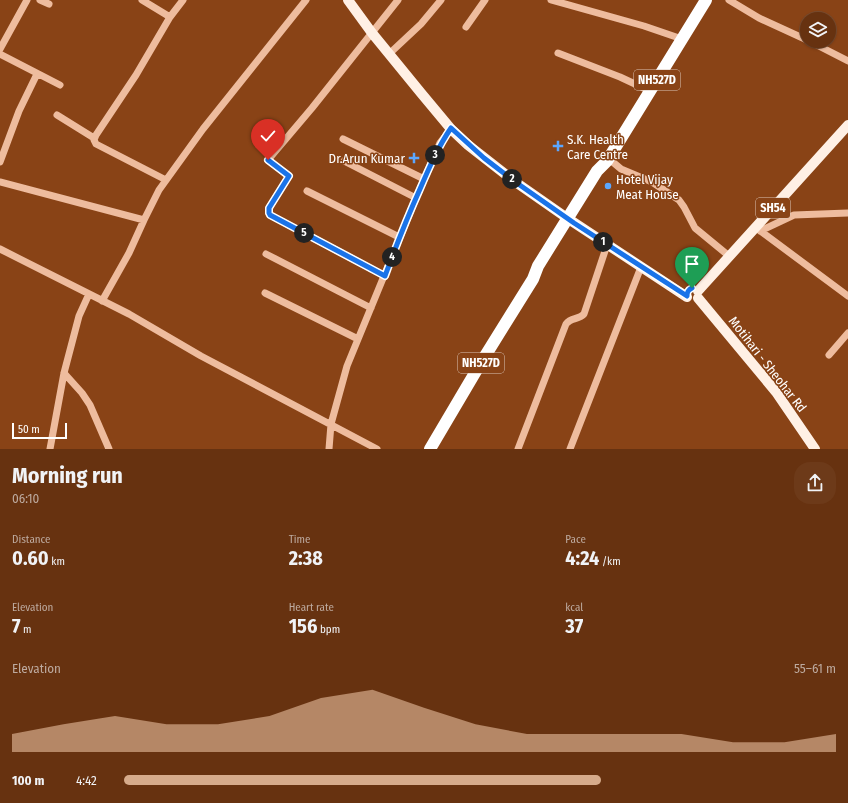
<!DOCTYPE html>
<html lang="en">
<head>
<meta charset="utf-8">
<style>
	body { margin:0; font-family:"Fira Sans Condensed",sans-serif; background:#6d3a19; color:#f1f3f6; height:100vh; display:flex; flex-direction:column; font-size:15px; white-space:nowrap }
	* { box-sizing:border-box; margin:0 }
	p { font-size:13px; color:#bdaa9f }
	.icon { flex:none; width:22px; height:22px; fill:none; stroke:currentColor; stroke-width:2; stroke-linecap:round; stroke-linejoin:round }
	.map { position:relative; height:449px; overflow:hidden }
	.side { display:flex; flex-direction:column; background:#673210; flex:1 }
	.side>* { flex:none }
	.buttons { position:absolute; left:800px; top:12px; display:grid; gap:8px }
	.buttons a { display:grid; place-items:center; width:36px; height:36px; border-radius:50%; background:#673210; box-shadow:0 1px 3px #0004,0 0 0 1px #7a4d30; font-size:20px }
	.scale { position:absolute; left:12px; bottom:10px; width:55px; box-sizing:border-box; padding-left:4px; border:2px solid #fff; border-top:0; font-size:11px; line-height:14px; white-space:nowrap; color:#fff; -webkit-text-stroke:3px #894316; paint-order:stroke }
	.pin { position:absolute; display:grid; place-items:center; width:34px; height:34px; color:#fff; margin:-41px -17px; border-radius:50% 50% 50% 0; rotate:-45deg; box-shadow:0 0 4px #0007 }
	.pin .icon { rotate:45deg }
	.km { position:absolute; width:20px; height:20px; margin:-10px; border-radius:50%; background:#222; color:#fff; font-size:11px; line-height:20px; text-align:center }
	.round { display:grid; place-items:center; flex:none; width:42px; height:42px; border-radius:16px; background:#6d3a19 }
	.overview { display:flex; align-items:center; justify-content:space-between; height:68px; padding:0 12px }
	h1 { font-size:22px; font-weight:700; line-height:30px }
	.figures { display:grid; grid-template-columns:repeat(3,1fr); gap:6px; height:68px; padding:4px 12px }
	.figures div { display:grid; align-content:center }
	.figures b { font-size:20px; font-weight:700 }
	.figures small { font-size:11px; font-weight:400 }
	.figures p { font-size:11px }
	.chart { height:112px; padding:8px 12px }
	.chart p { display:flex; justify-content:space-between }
	.chart svg { width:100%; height:72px; margin-top:4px; fill:#d6ab8b; opacity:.7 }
	ul { padding:0 12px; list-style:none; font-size:13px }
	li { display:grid; grid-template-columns:64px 48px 1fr; align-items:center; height:30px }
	li i { height:10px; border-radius:5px; background:#d6ab8b }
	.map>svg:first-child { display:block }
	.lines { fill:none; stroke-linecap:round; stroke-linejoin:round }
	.minor { stroke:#eebc9e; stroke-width:7 }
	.major { stroke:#fff0e5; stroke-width:10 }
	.highway { stroke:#fff; stroke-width:12 }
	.route-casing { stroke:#fff; stroke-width:8 }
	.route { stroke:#1a73e8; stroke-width:5 }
	.poi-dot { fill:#5ba7ff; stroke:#894316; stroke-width:1.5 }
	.labels { text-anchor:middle; stroke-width:3; stroke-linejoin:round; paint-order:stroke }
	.shield { fill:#894316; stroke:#dcc7b9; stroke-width:1 }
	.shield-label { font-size:12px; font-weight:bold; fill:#fff }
	.poi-label { font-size:13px; fill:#fff; stroke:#894316; text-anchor:start }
	.street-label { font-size:13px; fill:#fff; stroke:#894316 }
</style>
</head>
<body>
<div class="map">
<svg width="848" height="449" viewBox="0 0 848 449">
	<rect width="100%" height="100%" fill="#894316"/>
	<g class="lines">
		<path class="minor" d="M40,0L49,4
			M142,0L170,17
			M551,0L644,26L682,39
			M729,0L759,18L807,40
			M466,27L485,0
			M809,41L848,61
			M0,49L27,0
			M558,53L620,77L650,91
			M0,54L60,85
			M389,54L421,24L441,0
			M57,115L94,138
			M343,139L424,179
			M608,158L621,169L652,182L679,200L684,207L695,228L729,256
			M344,161L416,198
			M0,162L19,111L37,74
			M166,180L96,144L94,140L96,135L136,75L170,17L183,0
			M0,182L144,220
			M307,191L399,237
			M755,227L848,296
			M760,231L794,215L848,213
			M0,249L129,314L201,356L377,449
			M266,254L371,308
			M385,276L270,215L269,213V208L289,176L268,160L312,108L398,0
			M265,293L358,339
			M102,301L129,253L144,220L159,190L203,129L306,0
			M829,355L848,333
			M64,373L82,393L90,405L109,449
			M50,449L64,373L79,316L89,294
			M329,449L331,424L347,366L416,198L440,143L451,129
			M518,449L566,324C571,317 579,320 584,314L607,245
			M570,449L641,267"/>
		<path class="major" d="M348,0L372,33L421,93L451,129L468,145L514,181L567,218L687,297
			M698,291L848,125
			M698,298L776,392L815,449"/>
		<path class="highway" d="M430,449L482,361L533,279L538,266L597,171L607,161L706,0"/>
	</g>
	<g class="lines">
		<g class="route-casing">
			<path id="route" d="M268,160L289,176L269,208V213L270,215L385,276C396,246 407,218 420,189C429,168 438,147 451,128L484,158L514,181L574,223L687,296C687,292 688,290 692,288"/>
		</g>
		<use href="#route" class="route"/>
	</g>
	<g class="poi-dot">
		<path d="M556 140h4v4h4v4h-4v4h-4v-4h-4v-4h4z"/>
		<path d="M412 152h4v4h4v4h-4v4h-4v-4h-4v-4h4z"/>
		<circle cx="608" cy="186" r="4"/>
	</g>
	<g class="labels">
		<g class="shield">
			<rect x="634" y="70" width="46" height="20" rx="3"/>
			<rect x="756" y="198" width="34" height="20" rx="3"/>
			<rect x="458" y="353" width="46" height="20" rx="3"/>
		</g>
		<g class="shield-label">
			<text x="657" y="84">NH527D</text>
			<text x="773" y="212">SH54</text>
			<text x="481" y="367">NH527D</text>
		</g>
		<g class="poi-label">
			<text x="567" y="144">S.K. Health<tspan x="567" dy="15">Care Centre</tspan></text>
			<text x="405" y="163" text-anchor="end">Dr.Arun Kumar</text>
			<text x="616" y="184">Hotel Vijay<tspan x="616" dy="15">Meat House</tspan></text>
		</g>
		<g class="street-label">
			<text transform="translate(768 364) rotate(52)" y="5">Motihari - Sheohar Rd</text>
		</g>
	</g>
</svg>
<div class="buttons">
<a><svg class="icon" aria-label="layers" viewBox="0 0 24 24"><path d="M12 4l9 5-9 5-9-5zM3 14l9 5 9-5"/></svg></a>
</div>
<div class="scale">50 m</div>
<div class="pin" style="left:692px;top:288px;background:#1e9e55"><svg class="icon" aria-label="arrive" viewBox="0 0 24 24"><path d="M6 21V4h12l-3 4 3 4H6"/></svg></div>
<div class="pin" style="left:268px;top:160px;background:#d93025"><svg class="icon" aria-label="check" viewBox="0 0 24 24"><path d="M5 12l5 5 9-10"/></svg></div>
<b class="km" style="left:603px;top:242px">1</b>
<b class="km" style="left:512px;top:179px">2</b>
<b class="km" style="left:435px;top:155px">3</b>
<b class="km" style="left:392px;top:257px">4</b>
<b class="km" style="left:304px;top:233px">5</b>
</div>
<section class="side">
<div class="overview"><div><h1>Morning run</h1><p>06:10</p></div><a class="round"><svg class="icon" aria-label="share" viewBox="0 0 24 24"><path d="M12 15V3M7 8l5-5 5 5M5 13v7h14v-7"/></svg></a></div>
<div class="figures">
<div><p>Distance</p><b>0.60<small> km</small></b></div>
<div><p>Time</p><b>2:38</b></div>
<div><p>Pace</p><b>4:24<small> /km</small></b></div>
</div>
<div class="figures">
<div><p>Elevation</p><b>7<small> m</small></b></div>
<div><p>Heart rate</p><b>156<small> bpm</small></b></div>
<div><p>kcal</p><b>37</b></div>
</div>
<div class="chart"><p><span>Elevation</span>55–61 m</p>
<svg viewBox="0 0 160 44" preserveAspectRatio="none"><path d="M0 44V33L10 27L20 22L30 27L40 27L50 22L60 11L70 6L80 17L90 27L100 33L110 33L120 33L130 33L140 38L150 38L160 33V44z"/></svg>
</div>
<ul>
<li><b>100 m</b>4:42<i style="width:67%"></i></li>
</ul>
</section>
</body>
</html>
